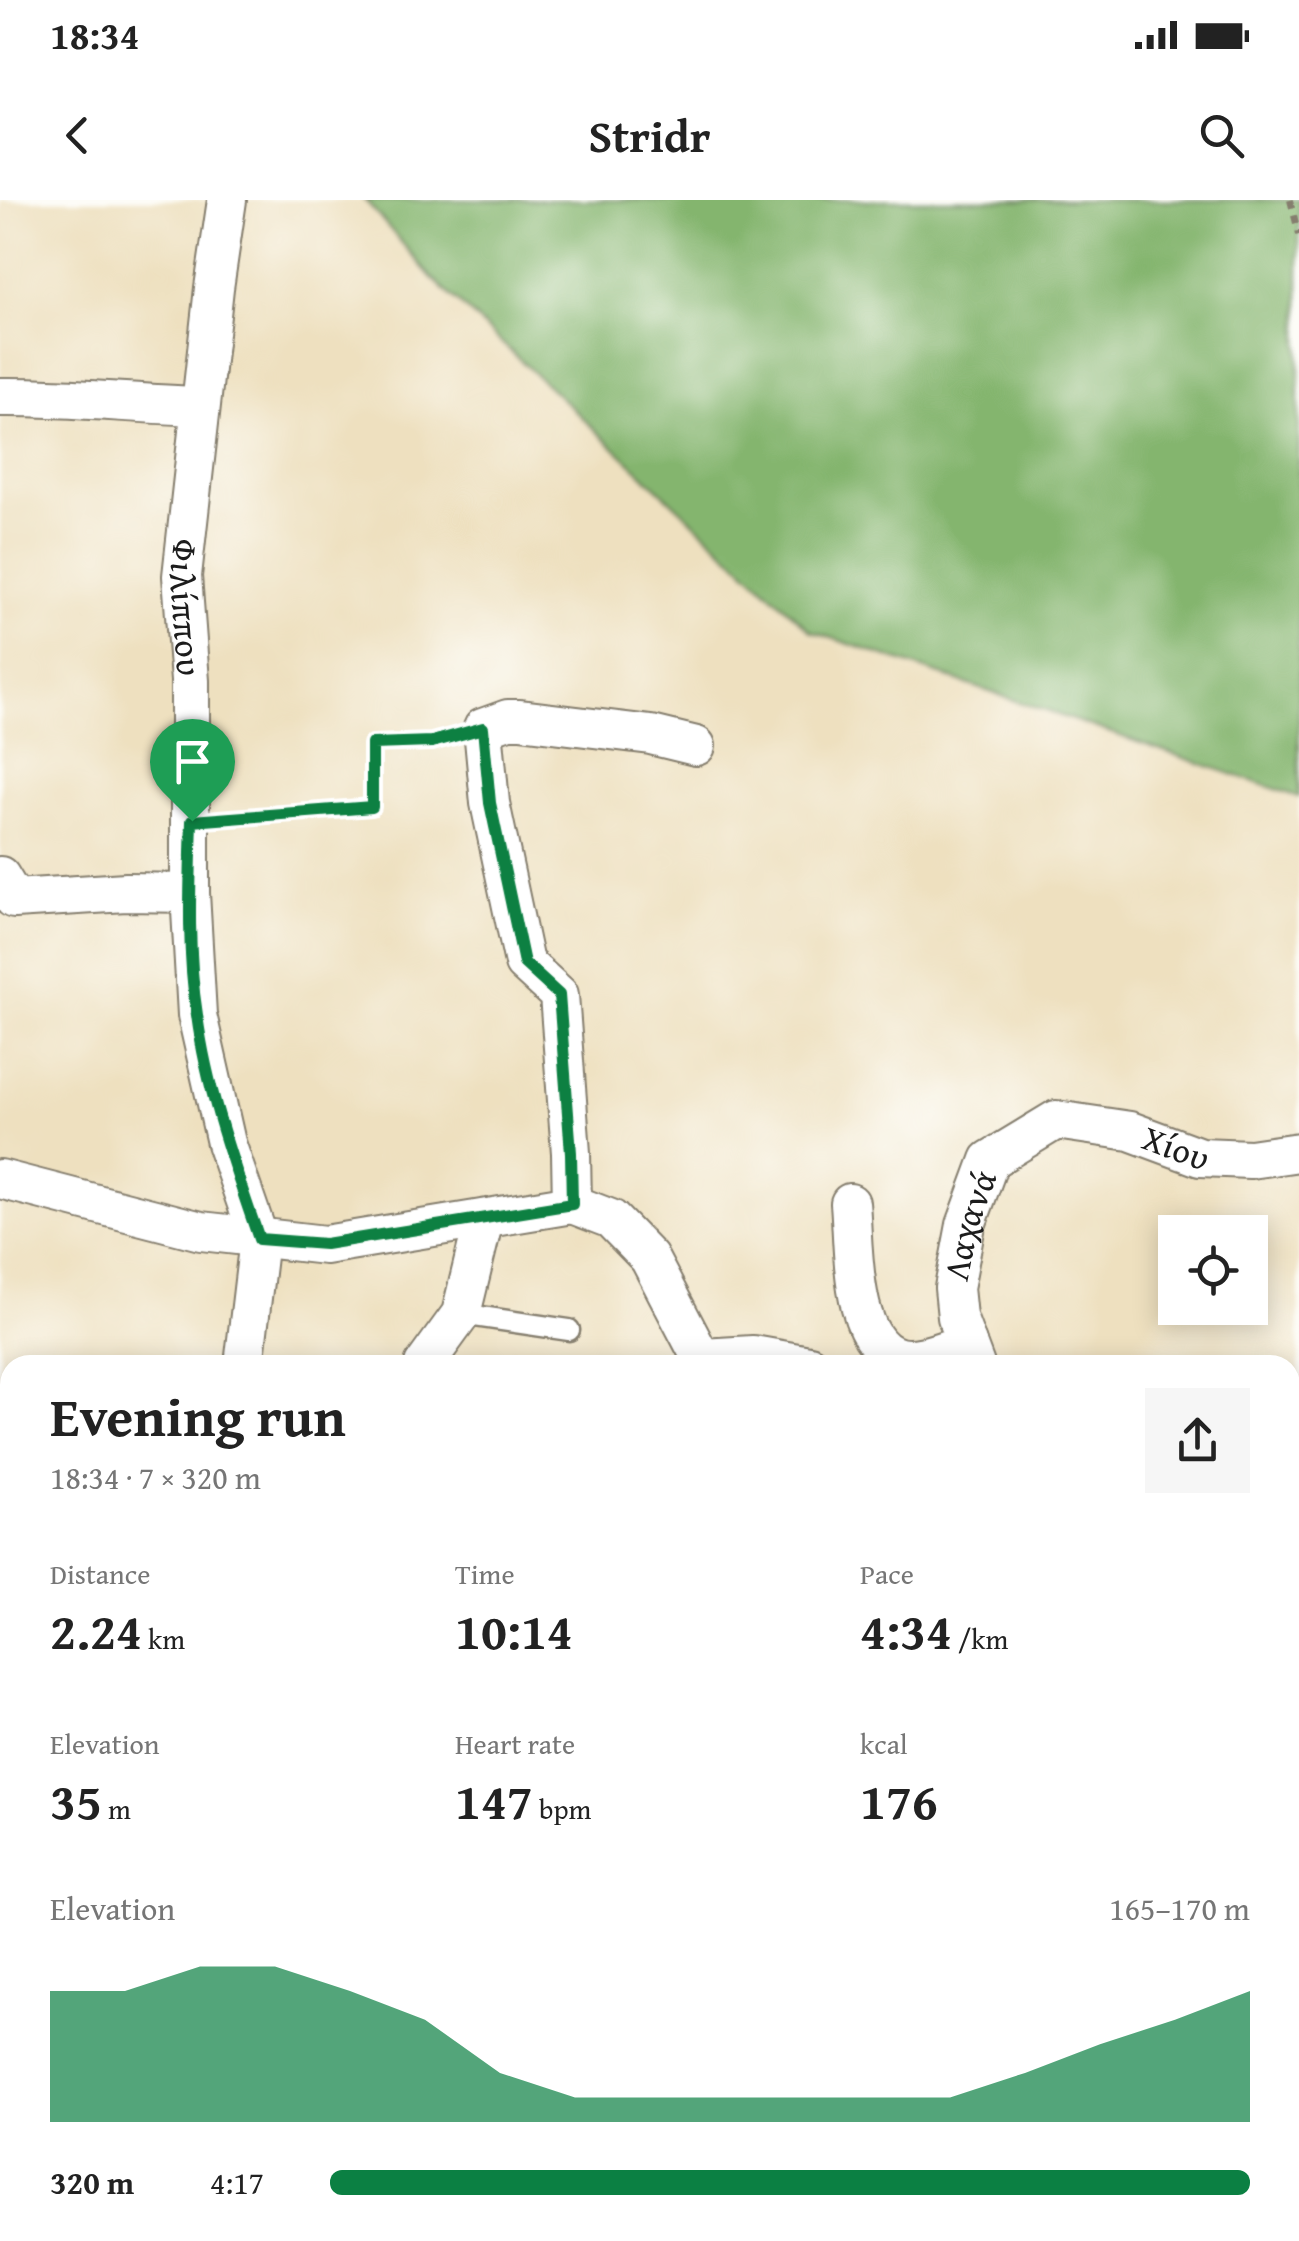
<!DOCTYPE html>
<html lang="en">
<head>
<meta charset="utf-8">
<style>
	body { margin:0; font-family:"Gentium Book Plus",serif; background:#f6f6f6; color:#222; height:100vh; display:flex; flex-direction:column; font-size:38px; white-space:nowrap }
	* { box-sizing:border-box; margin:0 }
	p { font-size:32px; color:#767676 }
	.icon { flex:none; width:55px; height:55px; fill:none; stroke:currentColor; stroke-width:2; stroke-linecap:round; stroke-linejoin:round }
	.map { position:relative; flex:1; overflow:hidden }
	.sheet { position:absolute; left:0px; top:1155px; width:1300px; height:888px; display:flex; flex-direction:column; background:#fff; border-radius:30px 30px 0 0; box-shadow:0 5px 25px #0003 }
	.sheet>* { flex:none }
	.buttons { position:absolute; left:1158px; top:1015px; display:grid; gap:20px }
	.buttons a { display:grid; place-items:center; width:110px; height:110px; border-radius:0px; background:#fff; box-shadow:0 5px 25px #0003; font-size:50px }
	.pin { position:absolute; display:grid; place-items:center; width:85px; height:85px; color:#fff; margin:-102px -42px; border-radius:50% 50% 50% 0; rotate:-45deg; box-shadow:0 0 10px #0007 }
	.pin .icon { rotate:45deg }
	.round { display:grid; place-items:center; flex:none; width:105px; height:105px; border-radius:0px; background:#f6f6f6 }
	.head { display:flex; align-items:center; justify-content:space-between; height:170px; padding:0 50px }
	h1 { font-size:55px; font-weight:600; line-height:75px }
	.metrics { display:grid; grid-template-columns:repeat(3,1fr); gap:15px; height:170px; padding:10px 50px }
	.metrics div { display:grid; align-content:center }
	.metrics b { font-size:50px; font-weight:600 }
	.metrics small { font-size:28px; font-weight:400 }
	.metrics p { font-size:28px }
	.chart { height:280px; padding:20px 50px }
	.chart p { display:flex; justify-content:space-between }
	.chart svg { width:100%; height:180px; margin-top:10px; fill:#0b8043; opacity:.7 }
	ul { padding:0 50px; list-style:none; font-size:32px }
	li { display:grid; grid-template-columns:160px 120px 1fr; align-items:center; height:75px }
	li i { height:25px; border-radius:12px; background:#0b8043 }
	.status { display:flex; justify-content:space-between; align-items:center; height:70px; padding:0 50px; background:#fff; direction:ltr }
	.status svg { height:28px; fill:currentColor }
	header { display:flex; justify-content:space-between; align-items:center; height:130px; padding:0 50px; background:#fff; font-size:45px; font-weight:600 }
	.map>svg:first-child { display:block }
	.forest { fill:#84b56e; stroke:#506845; stroke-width:2.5 }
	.building { fill:#e2a0d3 }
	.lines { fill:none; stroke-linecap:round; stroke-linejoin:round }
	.lane-casing { stroke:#857e6e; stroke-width:25 }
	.street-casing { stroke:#857e6e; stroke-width:42 }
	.path { stroke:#857e6e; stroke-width:6; stroke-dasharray:8 8; stroke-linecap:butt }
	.lane { stroke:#fff; stroke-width:20 }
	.street { stroke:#fff; stroke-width:38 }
	.route-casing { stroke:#fff; stroke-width:20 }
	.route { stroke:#0b8043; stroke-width:12 }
	.labels { text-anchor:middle; stroke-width:10; stroke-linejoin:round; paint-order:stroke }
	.street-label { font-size:35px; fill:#1c1c1c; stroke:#fdfcf7 }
</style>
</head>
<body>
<div class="status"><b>18:34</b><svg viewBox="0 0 49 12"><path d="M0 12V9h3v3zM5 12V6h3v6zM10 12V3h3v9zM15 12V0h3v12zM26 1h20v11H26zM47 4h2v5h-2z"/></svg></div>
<header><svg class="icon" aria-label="back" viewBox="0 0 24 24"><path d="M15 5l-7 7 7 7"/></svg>Stridr<svg class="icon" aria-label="search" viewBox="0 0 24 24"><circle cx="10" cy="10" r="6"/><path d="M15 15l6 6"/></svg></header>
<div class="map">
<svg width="1299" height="2041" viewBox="0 0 1299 2041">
	<rect width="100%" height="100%" fill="#fdfcf7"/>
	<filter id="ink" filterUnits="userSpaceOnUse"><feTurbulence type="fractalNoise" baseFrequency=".01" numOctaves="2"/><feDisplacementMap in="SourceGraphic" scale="20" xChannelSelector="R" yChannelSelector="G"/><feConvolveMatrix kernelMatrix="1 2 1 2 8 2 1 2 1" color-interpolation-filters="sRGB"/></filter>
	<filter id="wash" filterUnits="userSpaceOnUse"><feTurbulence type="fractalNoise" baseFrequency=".0048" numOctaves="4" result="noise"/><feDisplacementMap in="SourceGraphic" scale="40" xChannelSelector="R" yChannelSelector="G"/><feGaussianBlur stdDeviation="2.25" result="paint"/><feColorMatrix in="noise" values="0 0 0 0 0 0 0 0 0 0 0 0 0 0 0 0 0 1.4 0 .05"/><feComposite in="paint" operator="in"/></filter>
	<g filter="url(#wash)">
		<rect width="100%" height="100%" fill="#eee0bf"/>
		<path class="forest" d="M365,0H1299V597L811,431L432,78Z"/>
		<g id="blocks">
			<path class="building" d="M0,1564L10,1573V1592L0,1603Z
				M0,1668L10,1675V1751L5,1759L0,1756Z"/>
		</g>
	</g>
	<g filter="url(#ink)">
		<use href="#blocks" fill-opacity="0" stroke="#857e6e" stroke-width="2.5"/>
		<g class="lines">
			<g class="lane-casing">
				<path id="lane" d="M461,1114L569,1130"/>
			</g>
			<g class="street-casing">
				<g id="street">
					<path id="s1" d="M227,0L214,88L182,376L190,481V693L197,815L226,943L259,1039L244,1165"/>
					<path d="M0,197C67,196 133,204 200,206"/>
					<path d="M0,676L14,699L126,692L190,693"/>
					<path d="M0,979L201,1031L325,1045L572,1004"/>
					<path d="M850,1003C854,1043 849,1144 899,1157C920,1162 947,1148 967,1143"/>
					<path d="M572,1004L571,953L559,795L524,763L490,603L483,528L508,519H520L651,535L696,546"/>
					<path d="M572,1004L611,1019L649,1058L705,1165"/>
					<path d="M702,1158L753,1155L809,1165"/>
					<path d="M424,1165L461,1114L484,1019"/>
					<path id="s2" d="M975,1165L957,1117L954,1088L966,1025L990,960L1056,920L1130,931L1200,957L1250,959L1299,952"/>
					<path d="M0,1469L10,1459"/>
					<path d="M1290,1513H1299"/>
					<path d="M0,1541L10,1548"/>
					<path d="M0,1637L10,1626"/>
					<path d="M1290,1707L1299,1686"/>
					<path d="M1290,1951L1294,1967L1299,2029"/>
					<path d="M480,2032V2041"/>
					<path d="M1144,2032L1147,2041"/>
					<path d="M0,2035L9,2041"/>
					<path d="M183,2041L191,2032"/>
				</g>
			</g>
			<path class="path" d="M1290,0L1299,35
				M223,619L372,607V543L432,542L451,537"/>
			<use href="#lane" class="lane"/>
			<use href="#street" class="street"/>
		</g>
	</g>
	<g class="lines" filter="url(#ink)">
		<g class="route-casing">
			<path id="route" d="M483,528L490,603L524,763L559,795L571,953L572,1004L325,1044L259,1039C234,966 207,891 197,815C187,752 190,685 192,621L372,607V544L432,542Z"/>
		</g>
		<use href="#route" class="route"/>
	</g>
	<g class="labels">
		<g class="street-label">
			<text dy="12" stroke="none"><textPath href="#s1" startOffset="410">Φιλίππου</textPath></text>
			<text dy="12" stroke="none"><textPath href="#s2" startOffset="415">Χίου</textPath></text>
			<text dy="12" stroke="none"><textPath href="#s2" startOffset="145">Λαχανά</textPath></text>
		</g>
	</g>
</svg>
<div class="buttons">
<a><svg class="icon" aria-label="locate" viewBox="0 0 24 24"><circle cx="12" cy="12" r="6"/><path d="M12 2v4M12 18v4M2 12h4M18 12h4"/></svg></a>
</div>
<div class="pin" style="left:192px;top:621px;background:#1e9e55"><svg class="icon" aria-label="arrive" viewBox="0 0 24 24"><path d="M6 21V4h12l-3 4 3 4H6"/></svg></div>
<section class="sheet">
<div class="head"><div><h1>Evening run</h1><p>18:34 · 7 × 320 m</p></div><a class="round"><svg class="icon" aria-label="share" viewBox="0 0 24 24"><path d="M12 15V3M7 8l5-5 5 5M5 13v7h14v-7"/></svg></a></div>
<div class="metrics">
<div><p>Distance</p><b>2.24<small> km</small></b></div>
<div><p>Time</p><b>10:14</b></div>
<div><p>Pace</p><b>4:34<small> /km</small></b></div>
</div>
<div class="metrics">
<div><p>Elevation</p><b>35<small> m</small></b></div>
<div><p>Heart rate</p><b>147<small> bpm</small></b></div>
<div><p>kcal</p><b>176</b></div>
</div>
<div class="chart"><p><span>Elevation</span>165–170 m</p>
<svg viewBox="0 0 160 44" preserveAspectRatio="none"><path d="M0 44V12L10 12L20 6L30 6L40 12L50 19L60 32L70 38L80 38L90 38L100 38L110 38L120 38L130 32L140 25L150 19L160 12V44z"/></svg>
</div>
<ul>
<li><b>320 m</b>4:17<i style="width:100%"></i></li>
</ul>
</section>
</div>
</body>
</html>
